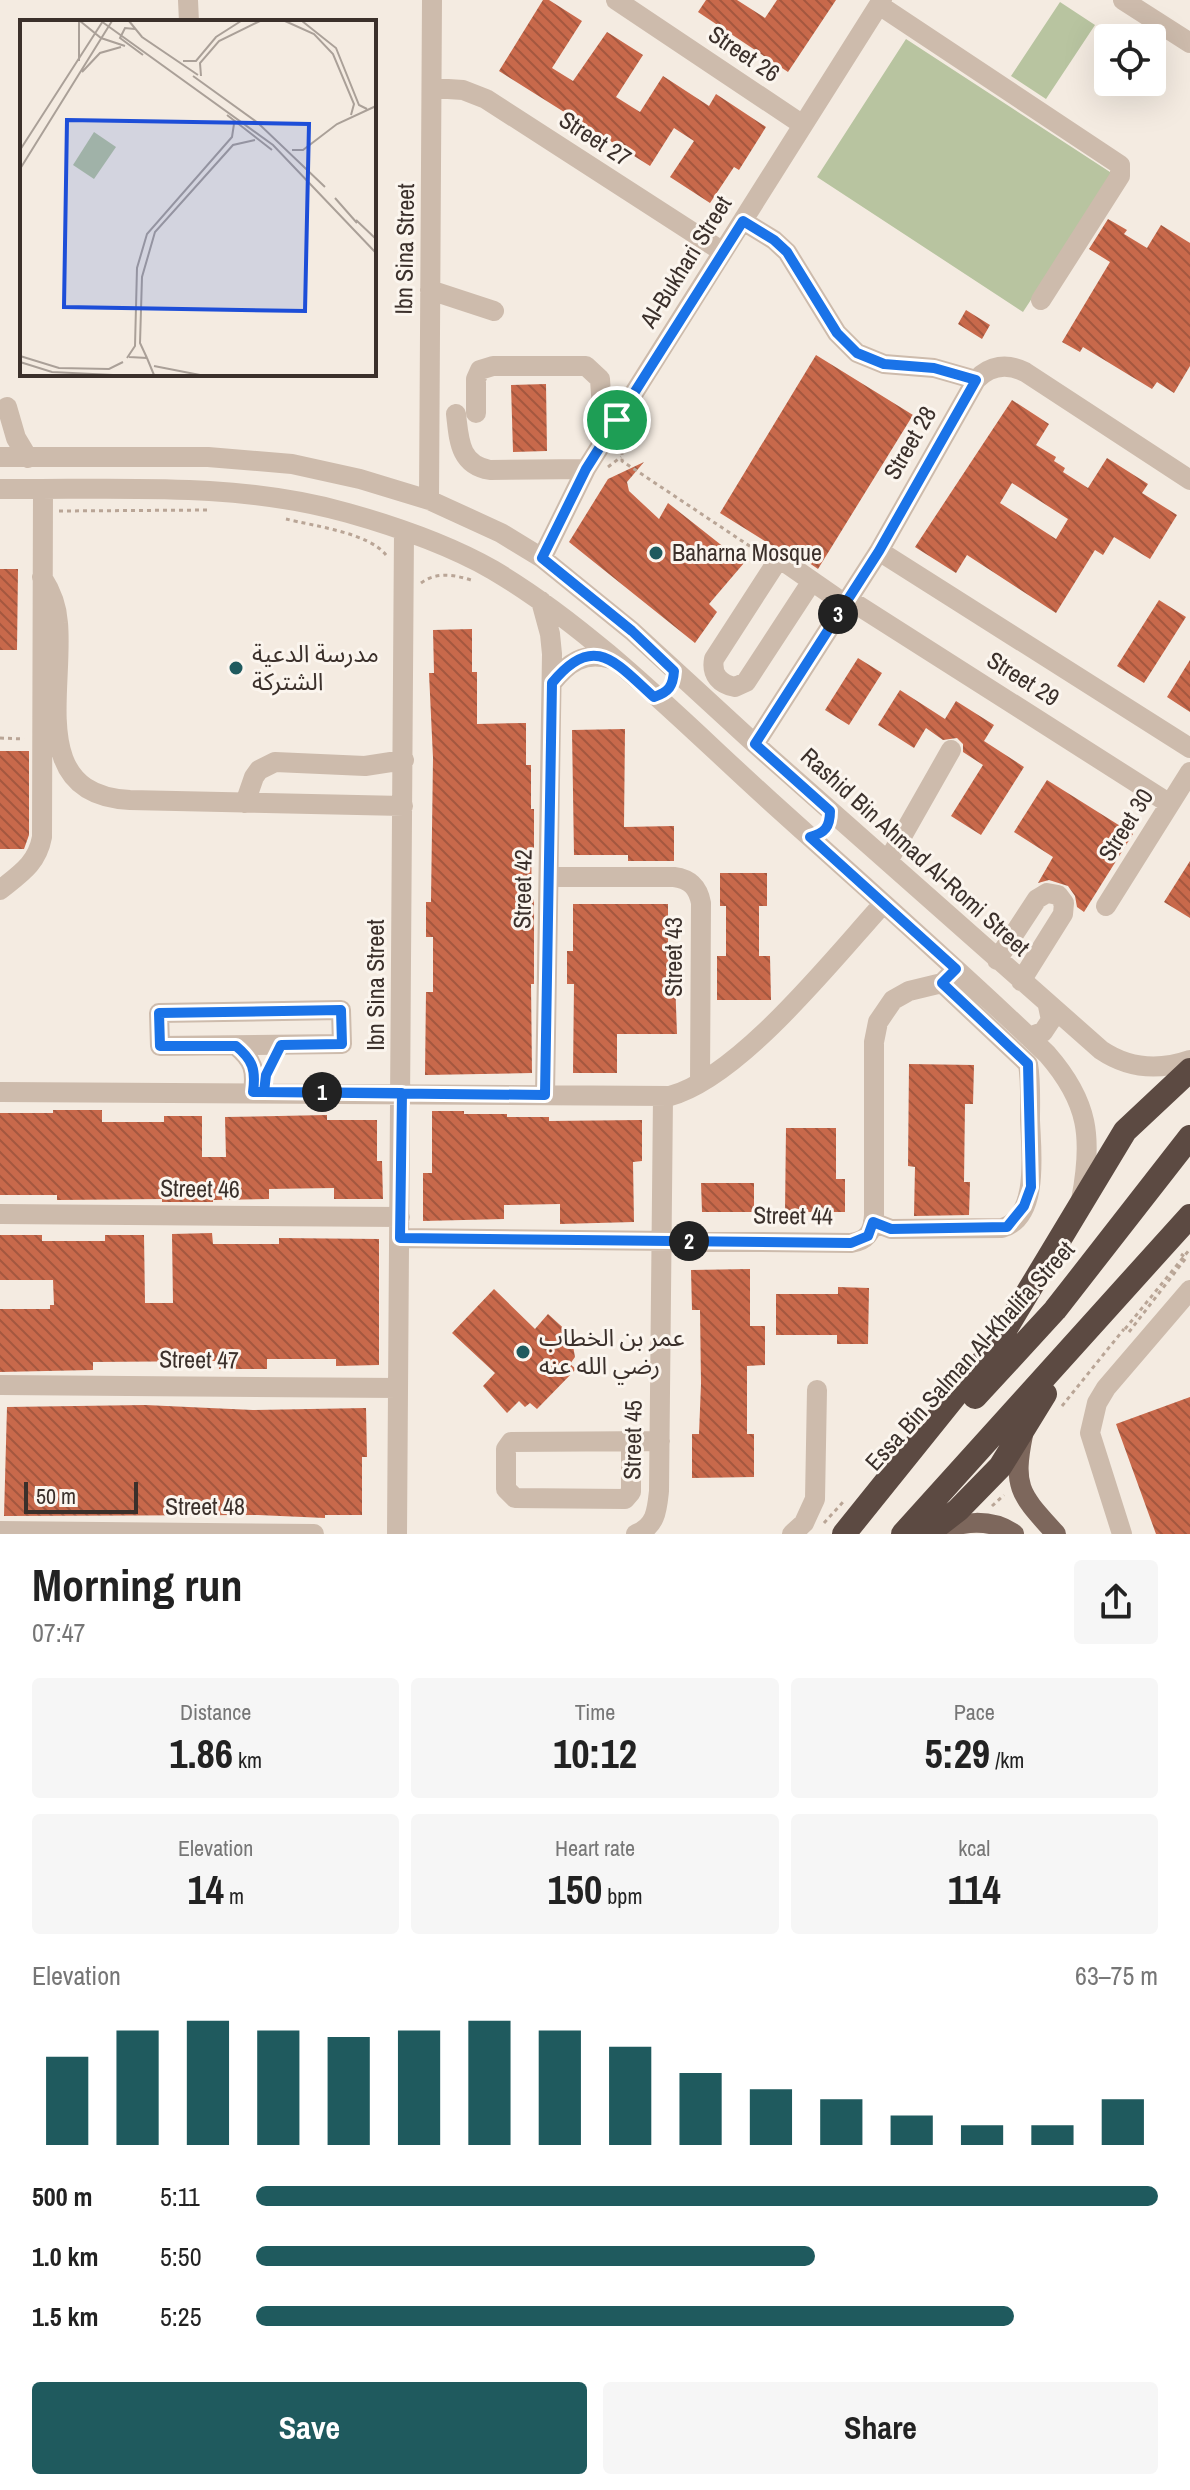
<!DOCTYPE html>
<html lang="en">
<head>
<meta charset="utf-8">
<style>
	body { margin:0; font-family:"Archivo Narrow","Noto Sans Arabic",sans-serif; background:#f6f6f6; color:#222; height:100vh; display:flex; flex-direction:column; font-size:30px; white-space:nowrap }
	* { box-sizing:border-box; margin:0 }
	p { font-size:26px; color:#767676 }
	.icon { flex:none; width:44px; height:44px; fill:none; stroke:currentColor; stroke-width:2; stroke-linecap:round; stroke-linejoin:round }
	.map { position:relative; height:1534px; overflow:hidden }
	.details { display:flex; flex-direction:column; background:#fff; flex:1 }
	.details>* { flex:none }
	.controls { position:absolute; left:1094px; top:24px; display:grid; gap:16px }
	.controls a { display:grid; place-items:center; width:72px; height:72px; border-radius:8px; background:#fff; box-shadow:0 8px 32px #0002; font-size:40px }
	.scale { position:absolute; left:24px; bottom:20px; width:114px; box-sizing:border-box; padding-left:8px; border:4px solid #3b302b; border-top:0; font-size:22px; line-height:28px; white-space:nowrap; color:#3b302b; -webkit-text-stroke:6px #fbf5ee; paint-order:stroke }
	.pin { position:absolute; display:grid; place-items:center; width:68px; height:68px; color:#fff; margin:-34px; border:4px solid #fff; border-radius:50%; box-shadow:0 2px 8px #0007 }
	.km { position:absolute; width:40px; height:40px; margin:-20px; border-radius:50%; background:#222; color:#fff; font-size:22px; line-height:40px; text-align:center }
	.round { display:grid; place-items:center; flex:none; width:84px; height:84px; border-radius:8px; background:#f6f6f6 }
	.overview { display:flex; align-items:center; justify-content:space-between; height:136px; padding:0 32px }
	h1 { font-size:44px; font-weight:700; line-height:60px }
	.metrics { display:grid; grid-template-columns:repeat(3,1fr); gap:12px; height:136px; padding:8px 32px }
	.metrics div { display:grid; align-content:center; border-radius:8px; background:#f6f6f6; text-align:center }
	.metrics b { font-size:40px; font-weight:700 }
	.metrics small { font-size:22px; font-weight:400 }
	.metrics p { font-size:22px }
	.chart { height:224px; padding:16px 32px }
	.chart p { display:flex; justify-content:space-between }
	.chart svg { width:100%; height:144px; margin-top:8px; stroke:#1f5a5e; stroke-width:6 }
	.action { display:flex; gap:16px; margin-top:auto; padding:16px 32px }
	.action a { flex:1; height:92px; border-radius:8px; background:#1f5a5e; color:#fff; font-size:32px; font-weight:700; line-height:92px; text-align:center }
	.action a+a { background:#f6f6f6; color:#222 }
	ul { padding:0 32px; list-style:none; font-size:26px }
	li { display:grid; grid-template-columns:128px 96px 1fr; align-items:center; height:60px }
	li i { height:20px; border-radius:10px; background:#1f5a5e }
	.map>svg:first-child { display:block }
	.green { fill:#b8c4a0 }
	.building { fill:url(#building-back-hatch); fill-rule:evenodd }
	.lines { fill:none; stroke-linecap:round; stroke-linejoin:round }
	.path { stroke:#b9a596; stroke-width:3; stroke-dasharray:4 4; stroke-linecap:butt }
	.minor { stroke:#cdbbac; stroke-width:20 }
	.major { stroke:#7d675c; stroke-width:20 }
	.highway { stroke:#5c4a42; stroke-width:24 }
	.route-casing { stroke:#fff; stroke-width:16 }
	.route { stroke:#1a73e8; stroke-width:10 }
	.poi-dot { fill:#1f5a5e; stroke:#fbf5ee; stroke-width:3 }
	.labels { text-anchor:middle; stroke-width:6; stroke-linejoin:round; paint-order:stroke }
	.street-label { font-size:24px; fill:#3b302b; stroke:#fbf5ee }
	.poi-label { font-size:24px; fill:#3b302b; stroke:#fbf5ee; text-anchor:start }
	.inset-road { fill:none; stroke:#aaa098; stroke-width:2 }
	.view { fill:#1d4ed8; fill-opacity:0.15; stroke:#1d4ed8; stroke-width:4 }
	.inset-edge { fill:none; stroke:#3b302b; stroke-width:4 }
</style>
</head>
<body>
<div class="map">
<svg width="1190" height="1534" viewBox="0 0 1190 1534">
	<defs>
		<pattern id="building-back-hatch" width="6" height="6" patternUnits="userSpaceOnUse" patternTransform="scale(2)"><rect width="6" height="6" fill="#c8694b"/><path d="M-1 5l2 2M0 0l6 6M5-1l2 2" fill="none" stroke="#a4573f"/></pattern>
	</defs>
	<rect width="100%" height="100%" fill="#f4ebe1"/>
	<path class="green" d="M1060,2L1095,25L1046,99L1011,76Z
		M906,39L1113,174L1023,312L817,177Z"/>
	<path class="building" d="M543,0H549L582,21L552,68L573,81L607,32L643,55L616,97L640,112L663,76L709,106L716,94L766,127L739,170L734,167L710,203L670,177L694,141L674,128L650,166L499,71Z
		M706,0H737L765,18L777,0H836L788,72L698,12Z
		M1108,219L1127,230L1124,234L1147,248L1161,225L1190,243V366L1174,393L1157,382L1152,389L1083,347L1080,352L1062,342L1110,262L1089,249Z
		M966,310L990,325L982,339L958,324Z
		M816,355L913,415L818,569L793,552L779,550L720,513Z
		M546,384L547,451L513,452L511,385Z
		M1012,400L1049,424L1036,445L1056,457L1054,461L1065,468L1063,472L1088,488L1107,458L1148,484L1142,493L1177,515L1150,559L1114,537L1103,555L1095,550L1056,613L967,555L956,573L915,547ZM1012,483L1068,519L1056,539L1000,503Z
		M644,462L627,482L629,491L659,519L668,503L744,563L709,604L717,612L695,643L569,542L608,479Z
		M0,569H18L17,650H0Z
		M1159,600L1186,617L1144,683L1117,666Z
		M472,629V672H477V724L526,723V765H531V809H534V849H531L532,899H534V984H531L532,1073L425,1075L426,992H433V937H426V902H431L433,758L429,673H434L433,630Z
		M858,658L882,673L849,725L825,710Z
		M1190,660V712L1167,697Z
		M900,690L945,719L956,701L994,725L984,741L1024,767L981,835L951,816L983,765L963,752V744L957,738L943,740L926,728L914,748L878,725Z
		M625,729L624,827L674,826V861H628V855H574L572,730Z
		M0,751H29V835L24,849H0Z
		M1047,780L1133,834L1084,912L1077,907L1075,896L1068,886L1049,880L1038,883L1053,857L1014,832Z
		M1190,861V918L1164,902Z
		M720,873H767V906H759V956H770L771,1000H717V956H726V906H720Z
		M573,904H668V952H674L677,1034H617V1073H573L574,984H567V951H573Z
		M909,1064L974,1065L973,1104H965L964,1182H970L969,1215L914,1216L915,1167L908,1166Z
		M53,1110H102V1122H164V1116H202V1157H226L225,1117L327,1115V1120H377V1161H382L383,1199H334V1188L269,1189V1199L213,1200V1202H162V1199L57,1200V1195H0V1113H53Z
		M432,1111H464V1114H507V1117H549V1121L642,1120V1161L633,1162L634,1222L560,1224V1204L504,1205V1219L423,1221V1173H432Z
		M786,1128H836V1179H845V1212H785Z
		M701,1183H754V1212H702Z
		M212,1233L213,1244H279V1238L379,1239V1365L336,1366V1359H267V1369H219V1361L93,1362V1370L0,1372V1309H50V1305H54L53,1280H0V1235H42V1241H105V1235H144L145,1303H173L172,1234Z
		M750,1269V1326H765V1365L747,1366V1434H754V1477L692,1478V1434H699L701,1384L700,1310H692L691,1270Z
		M838,1287L869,1288L868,1344H837V1335H776V1294H838Z
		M494,1289L535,1329L548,1314L571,1335L575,1357L570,1364L576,1369L537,1409L530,1403L525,1407L519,1401L507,1413L483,1386L495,1373L452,1333Z
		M1190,1397V1534H1156L1116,1424Z
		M145,1405L253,1410L366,1408L367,1457H362V1515H325V1518L258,1515L4,1516L7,1407Z"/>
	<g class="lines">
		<path class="path" d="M637,432L622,451V461L763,555
			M608,467L621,457
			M59,511L211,510
			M286,519C314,526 369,533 386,555
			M421,583C437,571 456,575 474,581
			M0,738L24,739
			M1125,1329L1190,1249
			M1129,1332L1186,1258L1181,1254
			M1062,1406L1124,1329
			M992,1506L1004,1495
			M824,1523L843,1502"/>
		<path class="minor" d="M188,0L189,22
			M616,0L803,125
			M1123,0L1190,43
			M879,5L1120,165V176L1041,300
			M433,88L463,90L486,99L723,252
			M743,221L774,240L787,252L837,333L857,353L884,364L934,368L976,380
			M430,290L494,311
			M7,407L16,438L28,458
			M476,413V379L480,370L493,366H586L600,379L602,409
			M456,414C459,439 459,465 490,470L586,469
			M0,457H208L292,464L360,479L429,500L501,533L542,558L632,631L755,744L1101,1050C1129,1069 1158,1071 1190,1060
			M0,489C115,490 236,481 348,513C394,526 451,546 493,570C593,629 684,723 770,801C863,885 957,968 1047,1054C1089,1102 1093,1138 1081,1200
			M429,500L432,0
			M879,551L1190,748
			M542,558L586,469L882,0
			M42,577C51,591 57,606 58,623C64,692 28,795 130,800L403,806
			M812,581L746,682L735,687C720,684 711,675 714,659L776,563H786L845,604
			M848,599L1170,804
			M541,601L550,634L552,654L545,1095
			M552,683C568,663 584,651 611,659
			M755,744L879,551L976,380C990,365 1007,363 1025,372L1190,480
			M245,803L254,777L259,770L275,762L365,766L404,760
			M888,861L951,750
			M549,877H674C690,879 698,887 701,903L700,1082
			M0,890C20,874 37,864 42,837L43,490
			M1106,906L1190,772
			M997,960L1037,899L1047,893L1058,895L1064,903L1063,914L1021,981
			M341,1010L342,1044L160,1046L159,1013Z
			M1029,1037L1043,1032L1051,1020L1048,1006
			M236,1046C253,1060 256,1070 253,1092
			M0,1092L670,1096C740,1077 834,958 883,904
			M0,1214L400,1217
			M873,1222L891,1229L1002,1228C1040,1217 1031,1151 1030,1120C1030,1102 1031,1082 1028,1064L942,983
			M400,1238L851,1243C868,1241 873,1231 874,1215V1042L878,1022L893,1000L909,991L942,983L956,969
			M0,1385L398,1388
			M631,1442V1492L625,1499L515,1498L506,1489V1449L511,1442L660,1441
			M0,1531L314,1534
			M397,1534L404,532
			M636,1534C656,1526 657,1510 659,1491L663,1097
			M792,1534L804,1523L815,1499L817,1390
			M1122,1534L1090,1433L1097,1403L1106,1388L1190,1290"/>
		<path class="major" d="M1023,1435C1012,1489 1021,1495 1056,1534
			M936,1529C963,1523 990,1517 1014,1534"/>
		<path class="highway" d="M975,1397L1055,1310L1190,1137
			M844,1534L996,1345L1125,1131L1190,1070
			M903,1534L1190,1216
			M927,1534L958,1510L1000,1467L1045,1394"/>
	</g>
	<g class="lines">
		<g class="route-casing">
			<path id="route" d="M617,420L586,469L542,558L632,631L674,671C673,686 669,692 654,697C616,663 594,631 552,683L545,1095L264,1092H253C256,1070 253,1060 236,1046H160L159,1013L341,1010L342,1044L281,1045L266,1075L264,1092L402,1093L400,1238L851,1243L868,1236L873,1222L891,1229L1007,1227L1024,1206L1031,1187L1028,1064L942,983L956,969L810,837C825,833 830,827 830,811L755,744L879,551L976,380L934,368L884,364L857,353L837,333L787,252L774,240L743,221L617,420"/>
		</g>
		<use href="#route" class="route"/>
	</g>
	<g class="poi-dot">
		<circle cx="656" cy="553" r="8"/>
		<circle cx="236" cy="668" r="8"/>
		<circle cx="523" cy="1352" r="8"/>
	</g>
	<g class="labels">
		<g class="street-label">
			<text transform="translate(744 54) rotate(34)" y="8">Street 26</text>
			<text transform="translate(595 139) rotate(33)" y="8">Street 27</text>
			<text transform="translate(405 249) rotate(-89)" y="8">Ibn Sina Street</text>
			<text transform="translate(686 262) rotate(-58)" y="8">Al-Bukhari Street</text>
			<text transform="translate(910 443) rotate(-60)" y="8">Street 28</text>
			<text transform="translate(1023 679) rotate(32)" y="8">Street 29</text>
			<text transform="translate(1126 825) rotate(-58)" y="8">Street 30</text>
			<text transform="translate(915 852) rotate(42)" y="8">Rashid Bin Ahmad Al-Romi Street</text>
			<text transform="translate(523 889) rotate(-89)" y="8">Street 42</text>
			<text transform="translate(674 957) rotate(-90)" y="8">Street 43</text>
			<text transform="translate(376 985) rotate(-90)" y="8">Ibn Sina Street</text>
			<text transform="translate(200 1189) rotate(1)" y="8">Street 46</text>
			<text transform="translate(793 1216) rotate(1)" y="8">Street 44</text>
			<text transform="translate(970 1356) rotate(-48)" y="8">Essa Bin Salman Al-Khalifa Street</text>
			<text transform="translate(199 1360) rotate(1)" y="8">Street 47</text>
			<text transform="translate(633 1440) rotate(-89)" y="8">Street 45</text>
			<text x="205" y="1515">Street 48</text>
		</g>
		<g class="poi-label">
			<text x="672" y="561">Baharna Mosque</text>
			<text x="252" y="662">مدرسة الدعية<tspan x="252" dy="28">الشتركة</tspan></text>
			<text x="539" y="1346">عمر بن الخطاب<tspan x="539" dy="28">رضي الله عنه</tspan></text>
		</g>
	</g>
	<g transform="translate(20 20)">
		<rect width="356" height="356" fill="#f4ebe1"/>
		<path d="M74,112L96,127L74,159L53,145Z" fill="#b8c4a0"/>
		<path class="inset-road" d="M59,1V41M60,1L81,18L105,26M81,1L253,125L356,233M109,1L122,17L178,55M265,1L294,14L313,34L334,84L331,95M282,1L316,28L339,85L347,89M115,9L105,8L100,18L123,35M163,41H176L196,17L221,1M62,52L80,33L101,27M173,56L238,103L305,167M181,56L180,43L199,21L240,1M207,95L252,130M0,130L83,1M272,130H283L317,104L356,86M0,149L92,1M315,178L337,203M336,200L356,219M0,336L39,348L89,349L103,342M109,337L127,338L134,355M107,338L115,326L117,248L127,214L212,117L214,104M127,338L120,323L122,257L135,212L213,125L235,120M0,342L32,352L93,355M134,346L180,355"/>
		<path class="view" d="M47,100L289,104L285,291L44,287Z"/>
		<rect width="356" height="356" class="inset-edge"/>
	</g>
</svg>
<div class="controls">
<a><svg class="icon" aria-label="locate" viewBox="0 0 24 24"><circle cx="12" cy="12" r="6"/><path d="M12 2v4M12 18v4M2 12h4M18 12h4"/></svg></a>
</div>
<div class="scale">50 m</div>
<div class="pin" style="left:617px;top:420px;background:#1e9e55"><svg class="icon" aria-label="arrive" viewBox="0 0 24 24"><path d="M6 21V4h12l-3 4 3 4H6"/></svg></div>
<b class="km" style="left:322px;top:1092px">1</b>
<b class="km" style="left:689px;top:1241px">2</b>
<b class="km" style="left:838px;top:614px">3</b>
</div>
<section class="details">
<div class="overview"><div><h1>Morning run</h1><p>07:47</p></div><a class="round"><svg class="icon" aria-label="share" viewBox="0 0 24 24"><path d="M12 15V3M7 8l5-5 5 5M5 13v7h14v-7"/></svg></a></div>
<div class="metrics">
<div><p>Distance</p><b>1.86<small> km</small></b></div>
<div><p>Time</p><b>10:12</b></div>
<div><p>Pace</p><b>5:29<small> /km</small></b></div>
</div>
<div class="metrics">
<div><p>Elevation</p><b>14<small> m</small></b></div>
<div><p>Heart rate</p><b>150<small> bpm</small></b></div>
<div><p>kcal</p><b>114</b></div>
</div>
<div class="chart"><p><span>Elevation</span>63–75 m</p>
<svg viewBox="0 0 160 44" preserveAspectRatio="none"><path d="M5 44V17M15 44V9M25 44V6M35 44V9M45 44V11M55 44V9M65 44V6M75 44V9M85 44V14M95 44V22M105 44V27M115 44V30M125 44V35M135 44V38M145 44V38M155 44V30"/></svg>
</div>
<ul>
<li><b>500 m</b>5:11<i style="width:100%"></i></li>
<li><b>1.0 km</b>5:50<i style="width:62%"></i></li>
<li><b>1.5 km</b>5:25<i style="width:84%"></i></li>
</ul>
<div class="action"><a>Save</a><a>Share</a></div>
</section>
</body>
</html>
